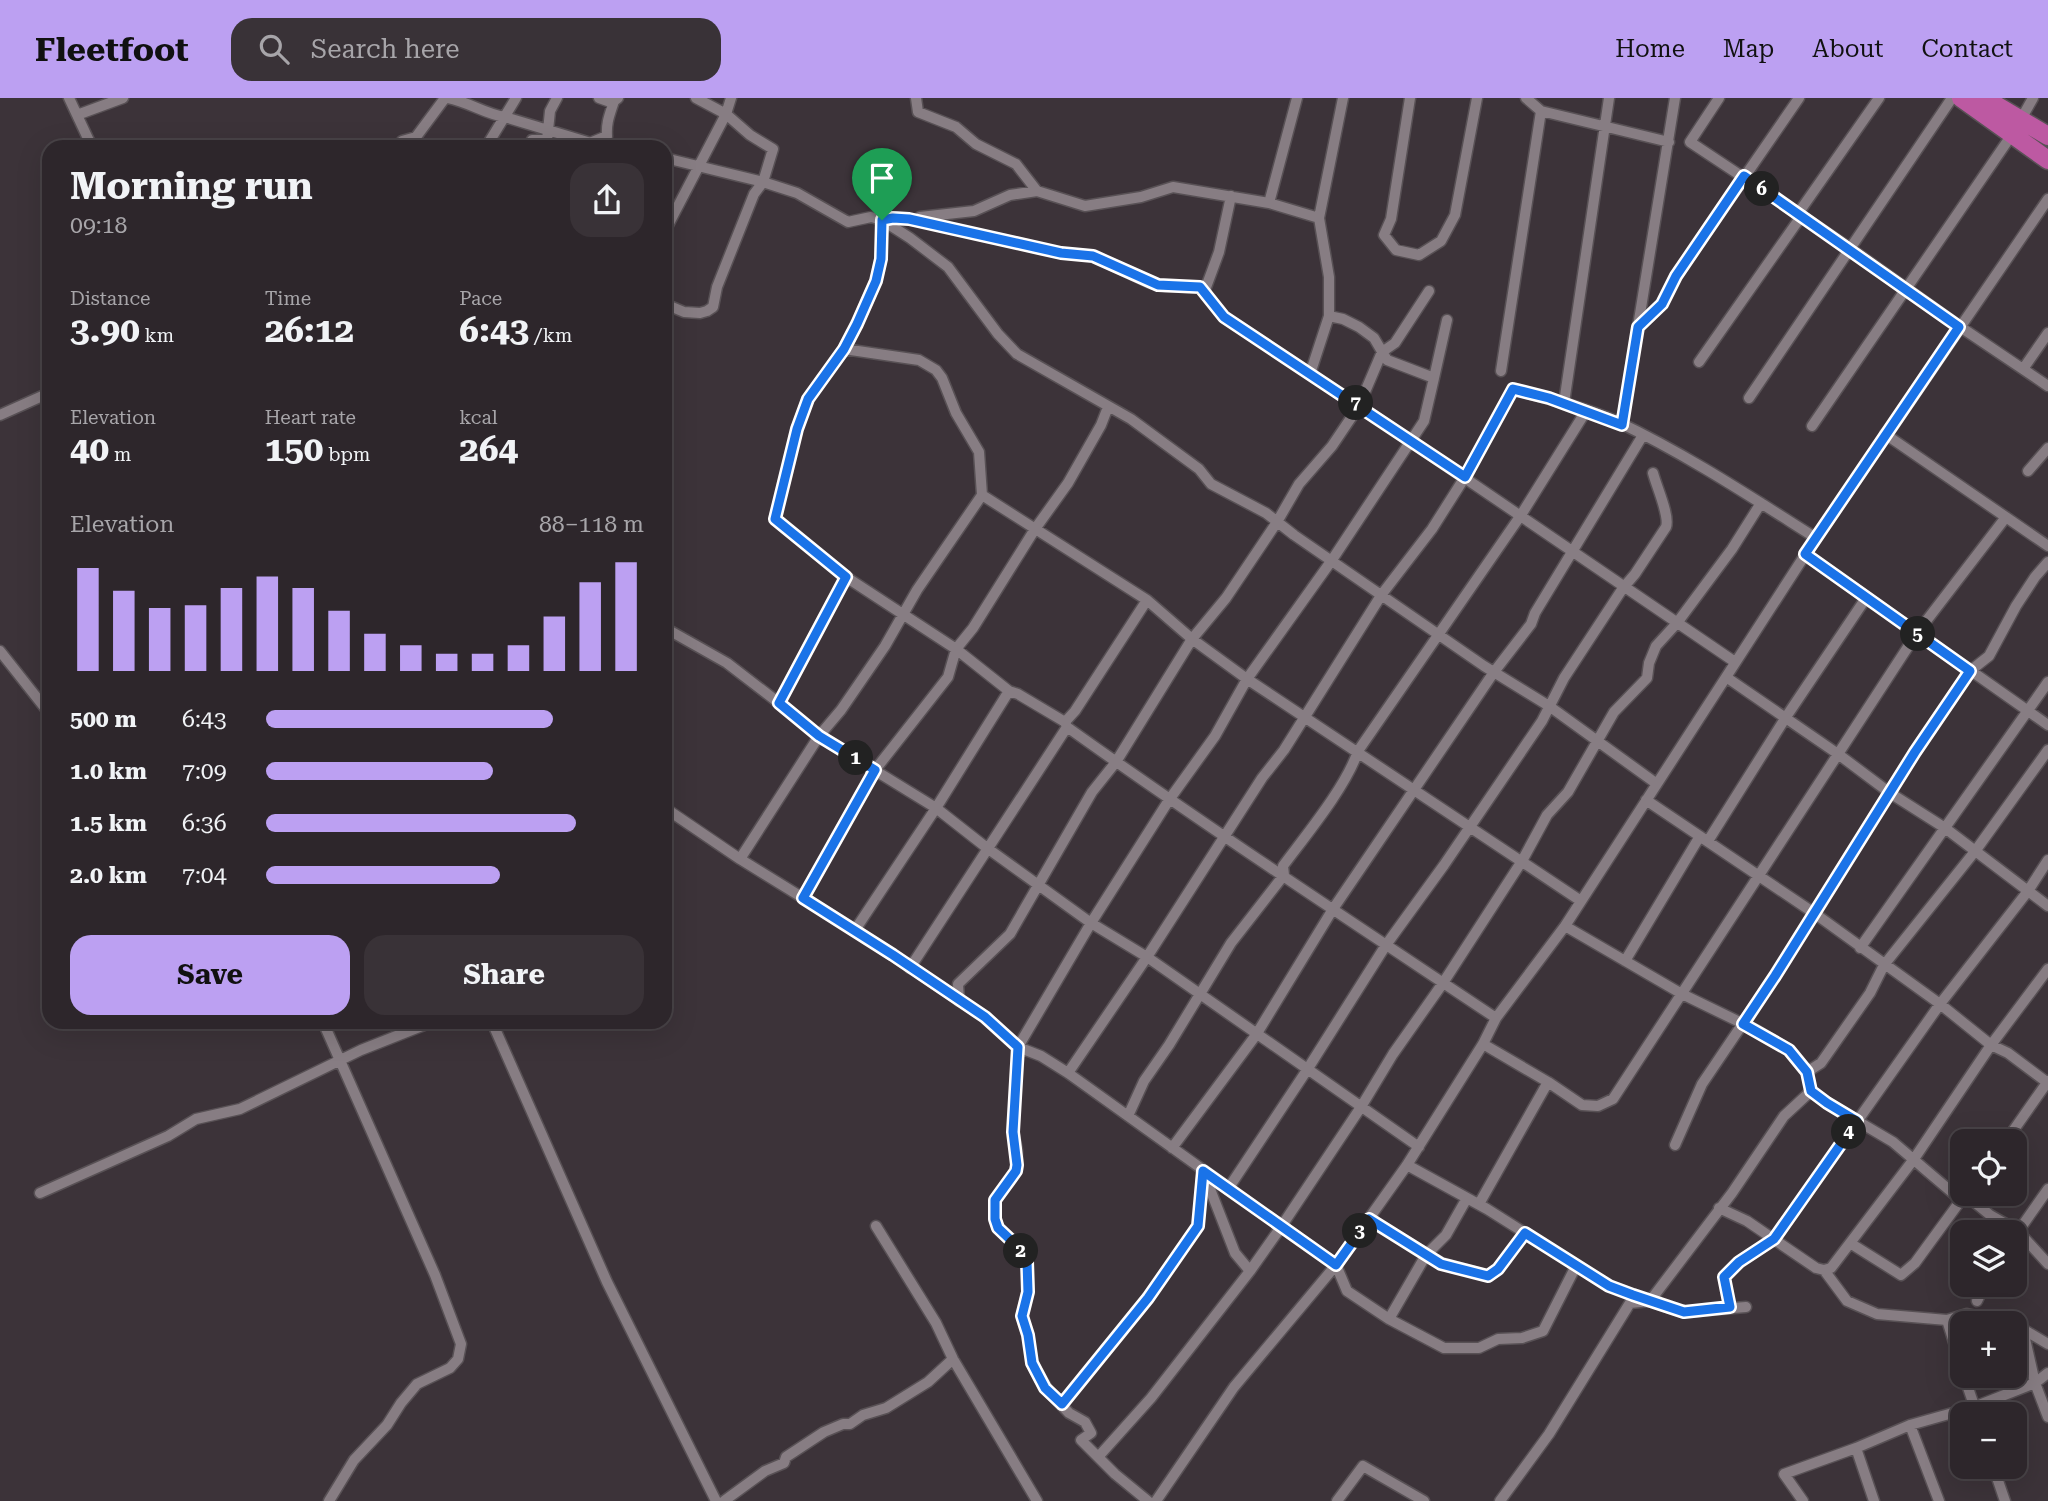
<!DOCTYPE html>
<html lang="en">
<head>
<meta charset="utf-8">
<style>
	body { margin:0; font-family:"Roboto Serif",serif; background:#393237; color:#f1f3f6; height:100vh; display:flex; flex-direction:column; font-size:26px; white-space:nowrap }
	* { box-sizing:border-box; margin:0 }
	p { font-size:23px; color:#a7a5a9 }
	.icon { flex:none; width:38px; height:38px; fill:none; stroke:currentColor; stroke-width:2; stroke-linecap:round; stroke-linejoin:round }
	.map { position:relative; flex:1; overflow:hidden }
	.drawer { position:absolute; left:42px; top:42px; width:630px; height:889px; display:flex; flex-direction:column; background:#2d262b; border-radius:21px; box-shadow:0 7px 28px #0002,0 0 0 2px #484347 }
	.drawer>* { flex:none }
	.tools { position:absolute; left:1950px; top:1031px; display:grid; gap:14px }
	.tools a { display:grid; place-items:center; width:77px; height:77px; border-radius:14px; background:#2d262b; box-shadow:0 7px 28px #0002,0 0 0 2px #484347; font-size:35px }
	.pin { position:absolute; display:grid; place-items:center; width:60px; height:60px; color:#fff; margin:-72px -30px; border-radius:50% 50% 50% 0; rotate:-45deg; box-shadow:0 0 7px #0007 }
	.pin .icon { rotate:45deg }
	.km { position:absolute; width:35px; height:35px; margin:-18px; border-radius:50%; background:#222; color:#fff; font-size:19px; line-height:35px; text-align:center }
	.round { display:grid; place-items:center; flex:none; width:74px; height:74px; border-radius:21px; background:#393237 }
	.summary { display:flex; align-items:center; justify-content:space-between; height:119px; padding:0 28px }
	h1 { font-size:38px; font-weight:700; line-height:52px }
	.metrics { display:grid; grid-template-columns:repeat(3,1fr); gap:10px; height:119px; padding:7px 28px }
	.metrics div { display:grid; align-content:center }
	.metrics b { font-size:35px; font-weight:700 }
	.metrics small { font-size:19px; font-weight:400 }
	.metrics p { font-size:19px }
	.chart { height:196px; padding:14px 28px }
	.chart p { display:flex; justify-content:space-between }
	.chart svg { width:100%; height:126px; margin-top:7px; stroke:#bca0f2; stroke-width:6 }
	.action { display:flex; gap:14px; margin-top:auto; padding:14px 28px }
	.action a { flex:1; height:80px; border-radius:21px; background:#bca0f2; color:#111; font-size:28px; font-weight:700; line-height:80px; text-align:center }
	.action a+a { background:#393237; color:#f1f3f6 }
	ul { padding:0 28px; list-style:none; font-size:23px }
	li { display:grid; grid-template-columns:112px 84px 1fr; align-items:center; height:52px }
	li i { height:18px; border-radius:9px; background:#bca0f2 }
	header { display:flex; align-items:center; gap:42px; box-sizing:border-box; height:98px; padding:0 35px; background:#bca0f2; color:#111 }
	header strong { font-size:33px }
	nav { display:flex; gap:38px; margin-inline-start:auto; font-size:24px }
	.search { width:490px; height:63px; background:#393237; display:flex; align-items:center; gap:18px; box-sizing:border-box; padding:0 24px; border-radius:21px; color:#a7a5a9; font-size:26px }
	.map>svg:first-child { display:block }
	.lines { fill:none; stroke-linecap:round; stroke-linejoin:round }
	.street-casing { stroke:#585155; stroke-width:13 }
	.highway-casing { stroke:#585155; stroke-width:21 }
	.street { stroke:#877d83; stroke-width:10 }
	.highway { stroke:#bd59a2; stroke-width:18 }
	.route-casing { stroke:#fff; stroke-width:14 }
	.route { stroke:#1a73e8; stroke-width:9 }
</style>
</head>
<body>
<header>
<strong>Fleetfoot</strong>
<div class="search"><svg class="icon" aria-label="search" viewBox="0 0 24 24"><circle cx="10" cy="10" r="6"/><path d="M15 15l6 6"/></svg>Search here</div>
<nav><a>Home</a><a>Map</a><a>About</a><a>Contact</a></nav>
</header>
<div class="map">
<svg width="2048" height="1403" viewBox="0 0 2048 1403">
	<rect width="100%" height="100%" fill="#3c3339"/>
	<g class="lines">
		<g class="street-casing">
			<path id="street" d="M69,0L92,49
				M448,0C469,4 485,16 505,19L604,49
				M599,0L613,5
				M916,0L918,14L956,29L976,46L1016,66L1037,93
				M1410,0L1391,121L1384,137L1396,152L1419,157L1441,143L1455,117L1477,0
				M1526,0L1541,13L1669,44
				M1719,0L1690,44L1851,151L1959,228L2048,288
				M77,17L123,0
				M2020,23L2033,0
				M399,49L402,43L416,39L445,0
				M486,49L516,0
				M528,49L532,42H547L550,13L557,0
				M580,49L607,38C606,24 610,16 614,3L618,0
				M665,60L763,84L797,95L848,124L871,119L882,122L910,140L948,169L998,236L1017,256L1131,321L1199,371L1211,386L1266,415L1294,437L1484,568L1549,608L1657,686
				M1269,105L1297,0
				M1797,117L1879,0
				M920,119L974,113L1010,97L1037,93L1085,108L1141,99L1173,89L1269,105L1319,120
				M882,122L893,120L909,121L1061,155L1093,158L1150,185L1165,188L1200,189L1224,219L1359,308L1382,254L1395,245L1429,193
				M882,122L881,161L876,183L857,226L844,251L808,301L797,331L775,421L846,479L956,551L1009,593
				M665,133L726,16L731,0
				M1205,192L1219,154L1231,98
				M665,206L684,214L700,215L707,213L713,209L717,189L754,96L763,84L773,51L750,37L726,16L696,0
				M1329,218L1343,221L1359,229L1374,240L1387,262L1434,280L1447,222
				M1638,229L1662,206L1676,178L1799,0
				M844,251L919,262L936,272L942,280L956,315L979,354L982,397L1147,502L1075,613L1065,624L1018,596L1009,593L936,710L855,832L985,919L1018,949L1013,1034L1017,1052V1067L1016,1073L995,1102V1121L998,1130L1019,1149L1027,1163L1028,1194L1022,1218L1028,1237L1032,1265L1049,1294L1069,1315L1085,1324L1091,1335L1081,1342L1115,1376L1148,1403
				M1699,264L1800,120
				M2023,271L2048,235
				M1501,273L1541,13
				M1310,276L1329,218V179L1319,120L1343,0
				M1434,280L1424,323L1332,462L1247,581L1215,638L1169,702L1091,825L1018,949L1041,958L1068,975L1336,1167L1347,1193L1389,1221L1444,1250H1479L1498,1241L1522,1240L1543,1233L1576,1168
				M1749,300L1952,0
				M1564,305L1609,0
				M0,317L49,295
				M1622,327L1675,0
				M1812,328L2013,35
				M1885,336L2048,448
				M2028,373L2048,350
				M1805,456L2048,627
				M846,479L779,605L819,638L841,612L885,548L917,492L982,397
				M1147,502L1192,541L1247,581L1581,803
				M665,530L727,565L779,605
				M0,553L49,615
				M1726,579L1838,656L1890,695L1945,730L2048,808
				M1065,624L1067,629C1207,729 1352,824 1496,920
				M2048,652L1976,752L1884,867L1870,895L1821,965L1807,974L1811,993L1827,1005L1893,1044L1961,1102L1968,1099L1990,1117L2018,1133L2048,1166
				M1646,702L1814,815L1940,906L1991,947L2008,955L2048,985
				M665,710L740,761
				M1708,743L1786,619L1866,500
				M803,800L875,672L948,579L956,551L973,530L1035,431L1068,385L1101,327L1108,309
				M1565,828L1682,896L1756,932L1789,952L1807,974
				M855,832L740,761L819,638L936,710L987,750L1091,825L1147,859L1419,1049
				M1860,850L2048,584
				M1625,863L1700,738
				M910,870L1067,629
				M959,903L958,886L1010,836L1092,694L1116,664L1192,541L1226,500L1277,424L1299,386L1332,348L1359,308L1735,564
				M323,924L435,1177L461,1246L458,1261L450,1270L417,1286L401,1305L387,1327L354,1362L329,1403
				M492,924L607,1184L716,1403
				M1483,946L1548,984L1582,1007L1598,1008L1613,1001L1917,535L2006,419
				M1068,975L1147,859L1262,680L1284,652L1382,496L1432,431L1465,379L1513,291C1547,300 1583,309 1616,323C1686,356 1751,399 1816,440
				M1128,1018L1144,983L1169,947L1231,845L1284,777L1283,768C1306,737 1346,689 1358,653L1521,417L1586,313
				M2006,1043L2048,983
				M1675,1047L1702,986L1775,878L1915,654L1970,573L1989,558L2016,508L2035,479L2048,464
				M1172,1050L1256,937L1333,811L1494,574L1531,526L1535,515L1643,337
				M1407,1067L1487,1111L1609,1188L1650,1203L1732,1095L1784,1018L1811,993
				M1228,1091L1307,972L1386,847L1444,767L1542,623L1564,580L1623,490L1635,476L1666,429C1670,418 1657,390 1653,375
				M40,1095L168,1038L196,1021L240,1011L361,952L432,924
				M1479,1106L1548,984
				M1719,1110L1747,1123L1816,1170L1824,1172L1831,1170L1914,1061L1991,947L2048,871
				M1369,1121L1441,1165L1488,1178L1498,1171L1525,1135
				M876,1128L936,1225L953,1261L1037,1403
				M2015,1138L2048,1091
				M1850,1145L1901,1177L1915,1165L1961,1102
				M1824,1172L1847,1203L1877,1216L1947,1222L1967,1216L2011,1225
				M1977,1203L1985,1186
				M1730,1209L1724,1179L1739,1164L1774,1141L1940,906L2028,793L2048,762
				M1389,1221L1426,1157L1446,1137L1467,1100
				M1947,1222L1962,1270
				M2021,1230L2048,1246
				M2023,1232L2035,1285L2048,1319
				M1964,1278L1977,1316
				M1062,1306L1148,1200L1198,1128L1203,1073L1235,1155L1250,1173
				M1910,1327L1939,1403
				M1856,1350L1874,1403
				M1099,1358L1151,1300L1250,1173L1281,1129L1361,1009L1393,956L1443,885L1522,763L1547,717L1568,694L1614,614L1647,580L1649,565L1656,548L1677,525L1732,451L1761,405
				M1993,1368L2005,1403
				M724,1403L765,1373L784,1365L786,1359L824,1334L843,1326H850L863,1317L886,1310L928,1284L953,1261
				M1156,1403L1234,1289L1336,1167L1407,1067L1483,946L1496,920L1565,828L1816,440L2048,101
				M1337,1403L1363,1368L1424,1403
				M1500,1403L1549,1336L1630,1205L1650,1203L1684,1214L1746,1209
				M1803,1403L1784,1376L1856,1350L1910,1327L1974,1309L2035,1285L2048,1275"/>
		</g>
		<g class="highway-casing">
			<path id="highway" d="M1961,0L2048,62
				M1984,0L2048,38"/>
		</g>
		<use href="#street" class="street"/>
		<use href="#highway" class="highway"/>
	</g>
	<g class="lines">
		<g class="route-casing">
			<path id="route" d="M1744,78L1959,229L1805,456L1970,573L1915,654L1775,878L1743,926L1789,952L1807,974L1811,993L1827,1005L1857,1023L1774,1141L1739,1164L1724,1179L1730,1209L1684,1214L1633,1197L1609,1188L1525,1135L1498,1171L1488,1178L1441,1166L1369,1121L1336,1167L1203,1073L1198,1128L1148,1200L1062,1306L1045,1290L1032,1265L1028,1237L1022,1218L1028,1194L1027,1163L1018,1149L998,1130L995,1121V1102L1016,1073L1017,1067L1013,1034L1018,949L985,919L893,857L803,800L875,672L819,638L779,605L846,479L775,421L797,331L808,301L844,251L857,226L876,183L881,161L882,122L893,120L909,121L1061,155L1093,158L1158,187L1200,189L1224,219L1465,379L1513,291L1549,300L1622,327L1638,229L1662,206L1676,178Z"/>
		</g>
		<use href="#route" class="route"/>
	</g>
</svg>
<div class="tools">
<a><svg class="icon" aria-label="locate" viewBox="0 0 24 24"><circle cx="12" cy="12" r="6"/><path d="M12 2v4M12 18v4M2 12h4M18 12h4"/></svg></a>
<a><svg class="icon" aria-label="layers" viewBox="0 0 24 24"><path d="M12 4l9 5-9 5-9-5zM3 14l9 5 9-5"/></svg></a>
<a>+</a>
<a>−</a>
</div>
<div class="pin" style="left:882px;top:122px;background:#1e9e55"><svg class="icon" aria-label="arrive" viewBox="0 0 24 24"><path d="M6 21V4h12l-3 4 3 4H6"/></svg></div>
<b class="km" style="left:856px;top:660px">1</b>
<b class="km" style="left:1021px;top:1153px">2</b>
<b class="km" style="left:1360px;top:1133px">3</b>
<b class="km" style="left:1849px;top:1034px">4</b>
<b class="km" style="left:1918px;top:536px">5</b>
<b class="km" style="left:1762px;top:91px">6</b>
<b class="km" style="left:1356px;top:305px">7</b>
<section class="drawer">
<div class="summary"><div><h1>Morning run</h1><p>09:18</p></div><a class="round"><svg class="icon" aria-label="share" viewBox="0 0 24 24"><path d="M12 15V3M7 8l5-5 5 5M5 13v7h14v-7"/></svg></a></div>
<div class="metrics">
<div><p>Distance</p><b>3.90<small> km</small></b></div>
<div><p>Time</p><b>26:12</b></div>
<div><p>Pace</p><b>6:43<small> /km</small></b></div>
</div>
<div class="metrics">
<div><p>Elevation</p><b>40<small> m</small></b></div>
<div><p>Heart rate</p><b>150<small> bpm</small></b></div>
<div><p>kcal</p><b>264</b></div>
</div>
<div class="chart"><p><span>Elevation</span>88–118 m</p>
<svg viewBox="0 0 160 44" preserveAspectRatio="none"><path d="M5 44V8M15 44V16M25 44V22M35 44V21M45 44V15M55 44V11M65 44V15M75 44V23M85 44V31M95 44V35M105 44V38M115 44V38M125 44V35M135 44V25M145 44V13M155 44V6"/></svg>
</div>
<ul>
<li><b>500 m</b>6:43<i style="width:76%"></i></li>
<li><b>1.0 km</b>7:09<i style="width:60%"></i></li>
<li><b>1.5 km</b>6:36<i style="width:82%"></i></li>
<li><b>2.0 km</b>7:04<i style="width:62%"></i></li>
</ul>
<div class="action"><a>Save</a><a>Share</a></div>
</section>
</div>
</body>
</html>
